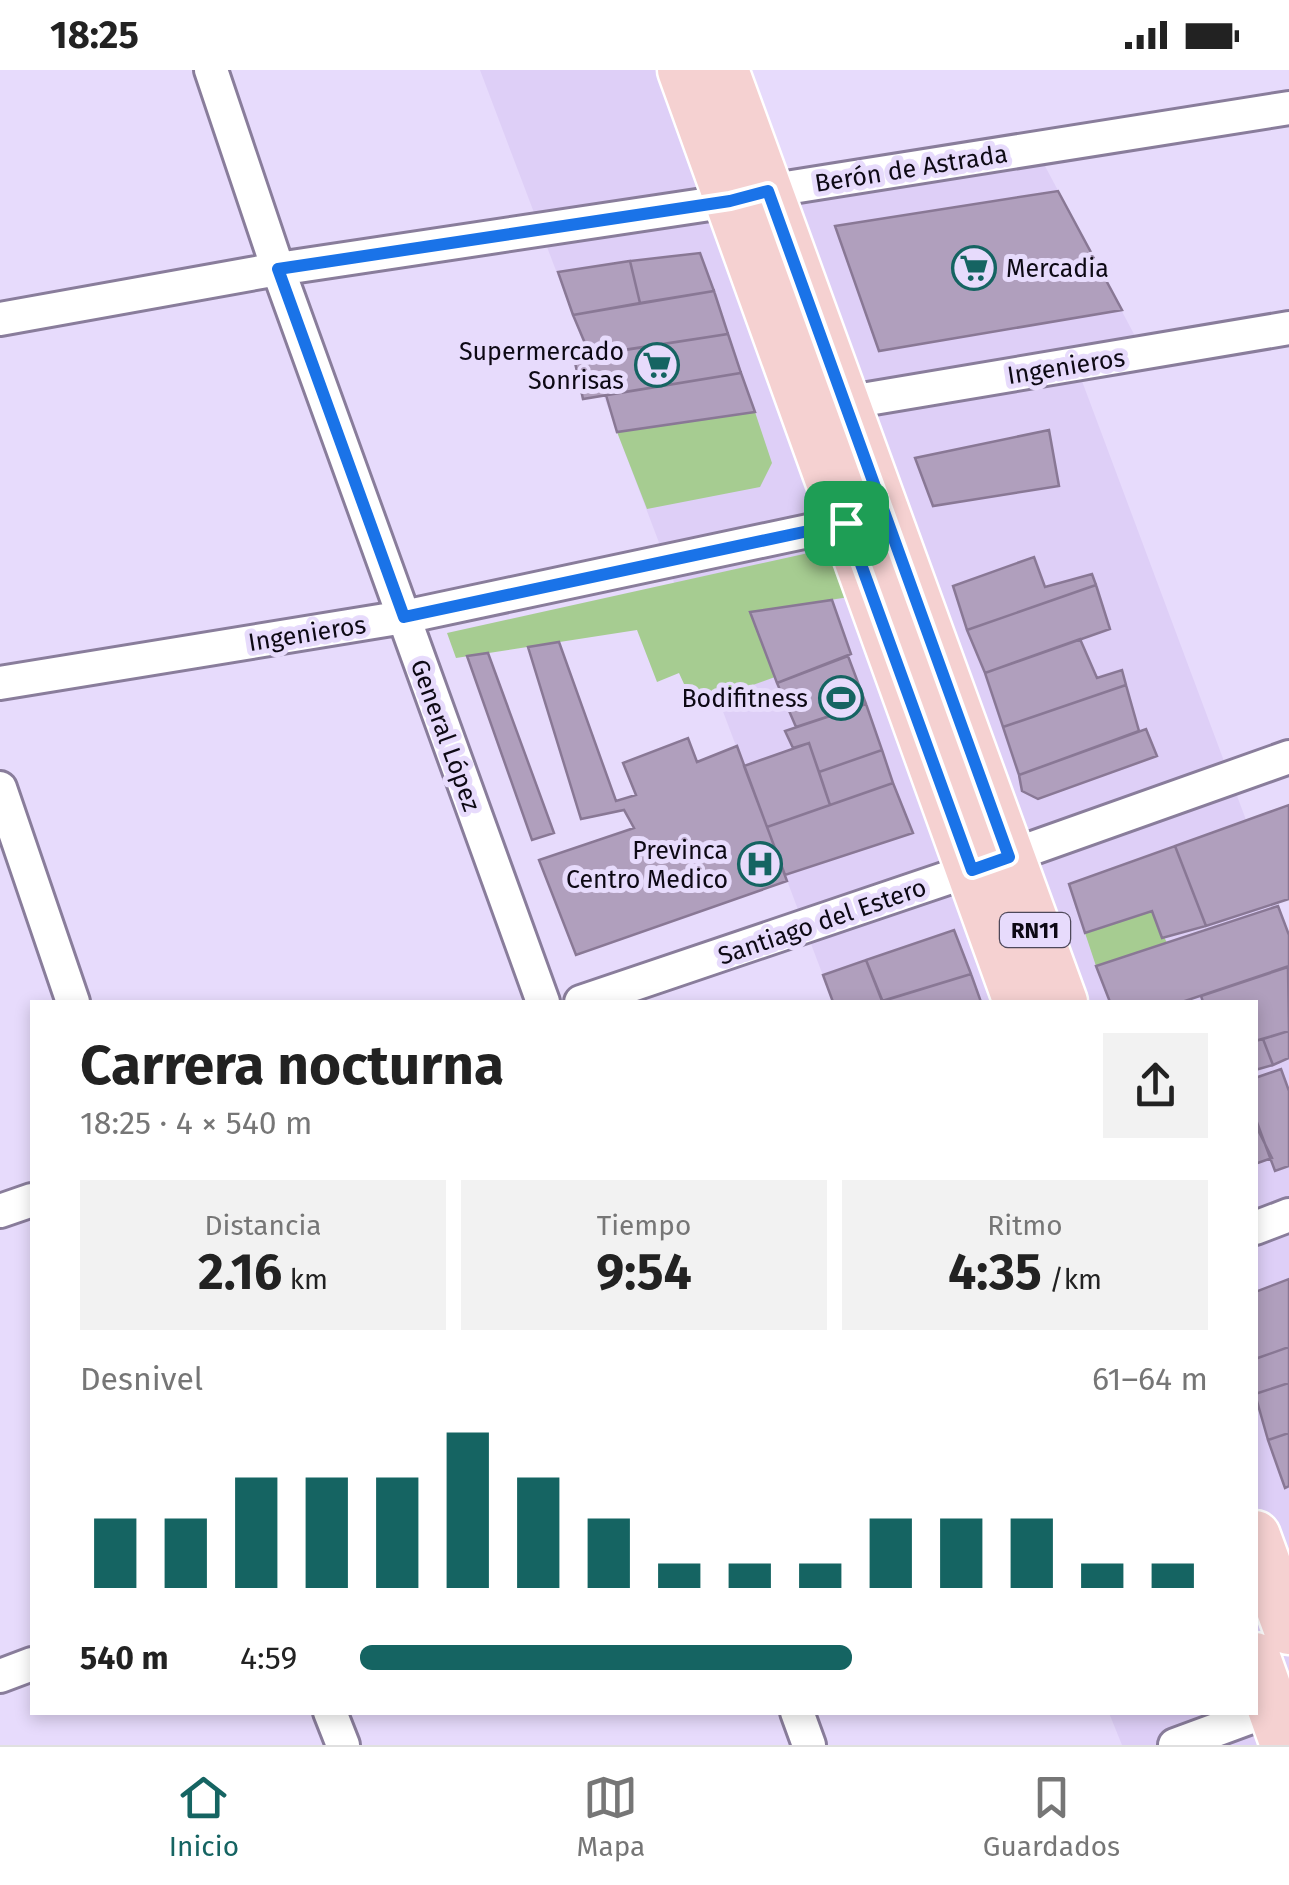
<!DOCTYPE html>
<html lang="es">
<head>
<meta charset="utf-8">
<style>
	body { margin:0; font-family:"Fira Sans",sans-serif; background:#f2f2f2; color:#222; height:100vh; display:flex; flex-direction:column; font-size:38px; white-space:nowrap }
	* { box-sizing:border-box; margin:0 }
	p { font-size:32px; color:#767676 }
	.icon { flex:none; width:55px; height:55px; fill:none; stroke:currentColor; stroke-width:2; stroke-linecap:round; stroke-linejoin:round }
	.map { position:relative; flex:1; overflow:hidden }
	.drawer { position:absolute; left:30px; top:930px; width:1228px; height:715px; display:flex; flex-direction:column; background:#fff; border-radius:0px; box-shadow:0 5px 15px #0003 }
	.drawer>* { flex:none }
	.pin { position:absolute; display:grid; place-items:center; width:85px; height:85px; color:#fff; margin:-42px; border-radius:20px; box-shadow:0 5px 15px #0006 }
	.round { display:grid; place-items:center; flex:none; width:105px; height:105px; border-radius:0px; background:#f2f2f2 }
	.head { display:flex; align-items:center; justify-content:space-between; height:170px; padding:0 50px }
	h1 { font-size:55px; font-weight:700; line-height:75px }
	.metrics { display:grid; grid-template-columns:repeat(3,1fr); gap:15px; height:170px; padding:10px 50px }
	.metrics div { display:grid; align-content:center; border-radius:0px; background:#f2f2f2; text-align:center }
	.metrics b { font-size:50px; font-weight:700 }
	.metrics small { font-size:28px; font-weight:400 }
	.metrics p { font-size:28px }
	.chart { height:280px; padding:20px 50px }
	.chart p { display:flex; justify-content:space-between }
	.chart svg { width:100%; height:180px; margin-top:10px; stroke:#156462; stroke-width:6 }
	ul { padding:0 50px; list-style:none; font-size:32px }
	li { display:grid; grid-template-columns:160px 120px 1fr; align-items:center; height:75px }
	li i { height:25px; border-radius:12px; background:#156462 }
	.status { display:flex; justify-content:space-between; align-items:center; height:70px; padding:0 50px; background:#fff; direction:ltr }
	.status svg { height:28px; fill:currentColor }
	.dock { display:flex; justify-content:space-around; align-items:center; height:140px; border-top:2px solid #e0e0e0; background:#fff; font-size:28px; color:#767676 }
	.dock a { display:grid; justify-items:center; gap:5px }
	.dock .current { color:#156462 }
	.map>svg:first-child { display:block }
	.built { fill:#decff7 }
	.green { fill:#a6cc91 }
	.building { fill:#b09fbd; stroke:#897895; stroke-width:2.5 }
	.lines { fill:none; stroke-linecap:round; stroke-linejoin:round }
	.minor-casing { stroke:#897d9b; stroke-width:38 }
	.primary-casing { stroke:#fff; stroke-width:55 }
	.minor { stroke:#fff; stroke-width:32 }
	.primary { stroke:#f5d1d1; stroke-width:50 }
	.route-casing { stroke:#fff; stroke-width:20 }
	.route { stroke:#1a73e8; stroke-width:12 }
	.labels { text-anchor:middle; stroke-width:10; stroke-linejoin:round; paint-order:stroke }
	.shield { fill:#e7dbfc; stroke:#4e485a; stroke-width:2.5 }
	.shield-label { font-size:22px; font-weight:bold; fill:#0d0914 }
	.street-label { font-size:25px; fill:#0d0914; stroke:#e7dbfc }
	.poi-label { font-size:25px; fill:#0d0914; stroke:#e7dbfc; text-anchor:end }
</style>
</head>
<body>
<div class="status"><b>18:25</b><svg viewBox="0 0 49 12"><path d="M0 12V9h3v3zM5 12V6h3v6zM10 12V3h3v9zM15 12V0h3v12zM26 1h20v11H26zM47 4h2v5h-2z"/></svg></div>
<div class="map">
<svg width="1289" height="1675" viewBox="0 0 1289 1675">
	<rect width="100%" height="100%" fill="#e7dbfc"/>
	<path class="built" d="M480,0H683L731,131L1036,79L1144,283L1076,295L1289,865V1675H1122L1109,1643L1255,1642V932H833Z"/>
	<path class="green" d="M755,342L772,393L760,417L647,439L617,362Z
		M822,480L856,526L750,542L775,607L694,636L679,603L657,612L637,560L456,588L447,563Z
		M1152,841L1167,873L1096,896L1085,863Z"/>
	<path class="building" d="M1058,121L1122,240L879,281L835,156Z
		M700,183L714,221L640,233L630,191Z
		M630,191L640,233L573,245L558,202Z
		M714,221L728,264L590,285L573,245Z
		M728,264L741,303L583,329L574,288Z
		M741,303L755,342L617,362L606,325Z
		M1049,360L1059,416L933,436L915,388Z
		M1034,487L1045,517L1092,504L1096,515L967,560L953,516Z
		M1096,515L1110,559L985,603L967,560Z
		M832,530L851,584L777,613L750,542Z
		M1080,569L1097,608L1122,600L1126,615L1003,657L985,603Z
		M559,572L616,731L636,725L623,693L688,668L697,692L737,676L787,811L576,885L539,790L634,758L624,740L581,749L528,577Z
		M488,583L554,763L532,770L467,586Z
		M848,586L866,634L796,657L777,613Z
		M1126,615L1139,661L1019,705L1003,657Z
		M866,634L882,680L819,702L809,673L793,678L785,661Z
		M1146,659L1157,686L1038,729L1022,721L1019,705Z
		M809,673L830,735L767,757L744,696Z
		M882,680L893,713L830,735L819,702Z
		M893,713L913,763L785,805L767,757Z
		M1289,735V829L1206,856L1175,776Z
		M1175,776L1206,856L1162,868L1152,841L1085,863L1069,814Z
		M1278,836L1289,865V896L1182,932H1110L1096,896Z
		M954,860L971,904L882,931L866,890Z
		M866,890L883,932H833L823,905Z
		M1288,897L1289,961L1255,971V932H1203L1201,926Z
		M971,904L981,932L883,931Z
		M1289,961V988L1273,995L1263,969Z
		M1263,969L1273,995L1255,1000V971Z
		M1281,999L1289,1021V1096L1275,1101L1255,1047V1008Z
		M1255,1054L1272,1088L1255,1094Z
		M1289,1209V1277L1255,1289V1222Z
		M1289,1277V1313L1255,1324V1289Z
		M1289,1313V1363L1268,1370L1255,1324Z
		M1289,1363V1416L1285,1418L1268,1370Z"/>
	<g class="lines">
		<g class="minor-casing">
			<path id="minor" d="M211,0L278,199L543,932
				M0,249L278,199L730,131L767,121L1289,38
				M844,333L1289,258
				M0,613L404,547L846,453
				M0,718L73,932
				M581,932L971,800L1289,687
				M0,1141L32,1130
				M1255,1158L1289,1145
				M0,1606L32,1594
				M330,1642L343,1675
				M797,1642L809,1675
				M1175,1675L1289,1633"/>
		</g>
		<g class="primary-casing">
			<path id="primary" d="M683,0L1019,932
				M723,0L1062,932
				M1255,1466L1289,1559
				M1255,1588L1286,1675"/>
		</g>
		<use href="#minor" class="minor"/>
		<use href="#primary" class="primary"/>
	</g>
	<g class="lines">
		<g class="route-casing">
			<path id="route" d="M768,121L1009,787L972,800L846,453L404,547L278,199L730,131Z"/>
		</g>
		<use href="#route" class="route"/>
	</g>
	<defs>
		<g id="supermarket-ring" transform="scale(2.25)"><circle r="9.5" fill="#e7dbfc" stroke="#156462" stroke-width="1.5"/><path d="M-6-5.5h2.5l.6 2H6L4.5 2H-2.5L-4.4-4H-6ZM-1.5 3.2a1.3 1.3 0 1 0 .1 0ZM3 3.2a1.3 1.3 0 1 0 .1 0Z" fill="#156462"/></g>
		<g id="stadium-ring" transform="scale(2.25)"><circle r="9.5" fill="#e7dbfc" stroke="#156462" stroke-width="1.5"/><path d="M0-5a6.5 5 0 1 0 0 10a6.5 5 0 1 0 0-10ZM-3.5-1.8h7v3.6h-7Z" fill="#156462"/></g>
		<g id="hospital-ring" transform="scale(2.25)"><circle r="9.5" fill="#e7dbfc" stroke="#156462" stroke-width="1.5"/><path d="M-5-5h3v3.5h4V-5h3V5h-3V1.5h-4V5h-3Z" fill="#156462"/></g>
	</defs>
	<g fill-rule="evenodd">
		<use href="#supermarket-ring" x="974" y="198"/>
		<use href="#supermarket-ring" x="657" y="295"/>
		<use href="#stadium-ring" x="841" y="628"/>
		<use href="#hospital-ring" x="760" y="794"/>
	</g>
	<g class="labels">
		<rect class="shield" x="1000" y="843" width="70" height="34" rx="8"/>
		<g class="shield-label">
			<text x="1035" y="868">RN11</text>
		</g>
		<g class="street-label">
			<text transform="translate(911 98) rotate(-9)" y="9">Berón de Astrada</text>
			<text transform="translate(1066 296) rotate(-9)" y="9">Ingenieros</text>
			<text transform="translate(307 563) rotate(-9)" y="9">Ingenieros</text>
			<text transform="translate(446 665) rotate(70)" y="9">General López</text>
			<text transform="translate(822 851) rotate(-19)" y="9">Santiago del Estero</text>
		</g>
		<g class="poi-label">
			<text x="1006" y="207" text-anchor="start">Mercadia</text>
			<text x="624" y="290">Supermercado<tspan x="624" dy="29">Sonrisas</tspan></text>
			<text x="808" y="637">Bodifitness</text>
			<text x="728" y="789">Previnca<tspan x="728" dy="29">Centro Medico</tspan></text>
		</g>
	</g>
</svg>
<div class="pin" style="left:846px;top:453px;background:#1e9e55"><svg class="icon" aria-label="arrive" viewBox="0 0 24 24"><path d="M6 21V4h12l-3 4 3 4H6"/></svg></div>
<section class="drawer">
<div class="head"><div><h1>Carrera nocturna</h1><p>18:25 · 4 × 540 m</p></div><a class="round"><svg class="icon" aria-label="share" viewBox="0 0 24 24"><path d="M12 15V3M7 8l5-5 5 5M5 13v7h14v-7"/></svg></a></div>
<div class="metrics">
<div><p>Distancia</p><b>2.16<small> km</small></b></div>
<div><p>Tiempo</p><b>9:54</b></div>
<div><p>Ritmo</p><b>4:35<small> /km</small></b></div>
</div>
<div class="chart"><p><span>Desnivel</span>61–64 m</p>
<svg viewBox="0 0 160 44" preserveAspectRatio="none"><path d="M5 44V27M15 44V27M25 44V17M35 44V17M45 44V17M55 44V6M65 44V17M75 44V27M85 44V38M95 44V38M105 44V38M115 44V27M125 44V27M135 44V27M145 44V38M155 44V38"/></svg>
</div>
<ul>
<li><b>540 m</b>4:59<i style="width:58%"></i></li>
</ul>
</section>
</div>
<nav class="dock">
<a class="current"><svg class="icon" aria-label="home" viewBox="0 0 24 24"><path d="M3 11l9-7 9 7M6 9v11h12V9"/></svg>Inicio</a>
<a><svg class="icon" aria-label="map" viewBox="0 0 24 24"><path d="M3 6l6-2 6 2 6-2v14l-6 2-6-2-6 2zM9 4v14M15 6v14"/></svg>Mapa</a>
<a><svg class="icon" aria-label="saved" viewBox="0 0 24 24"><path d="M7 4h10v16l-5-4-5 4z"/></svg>Guardados</a>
</nav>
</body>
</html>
